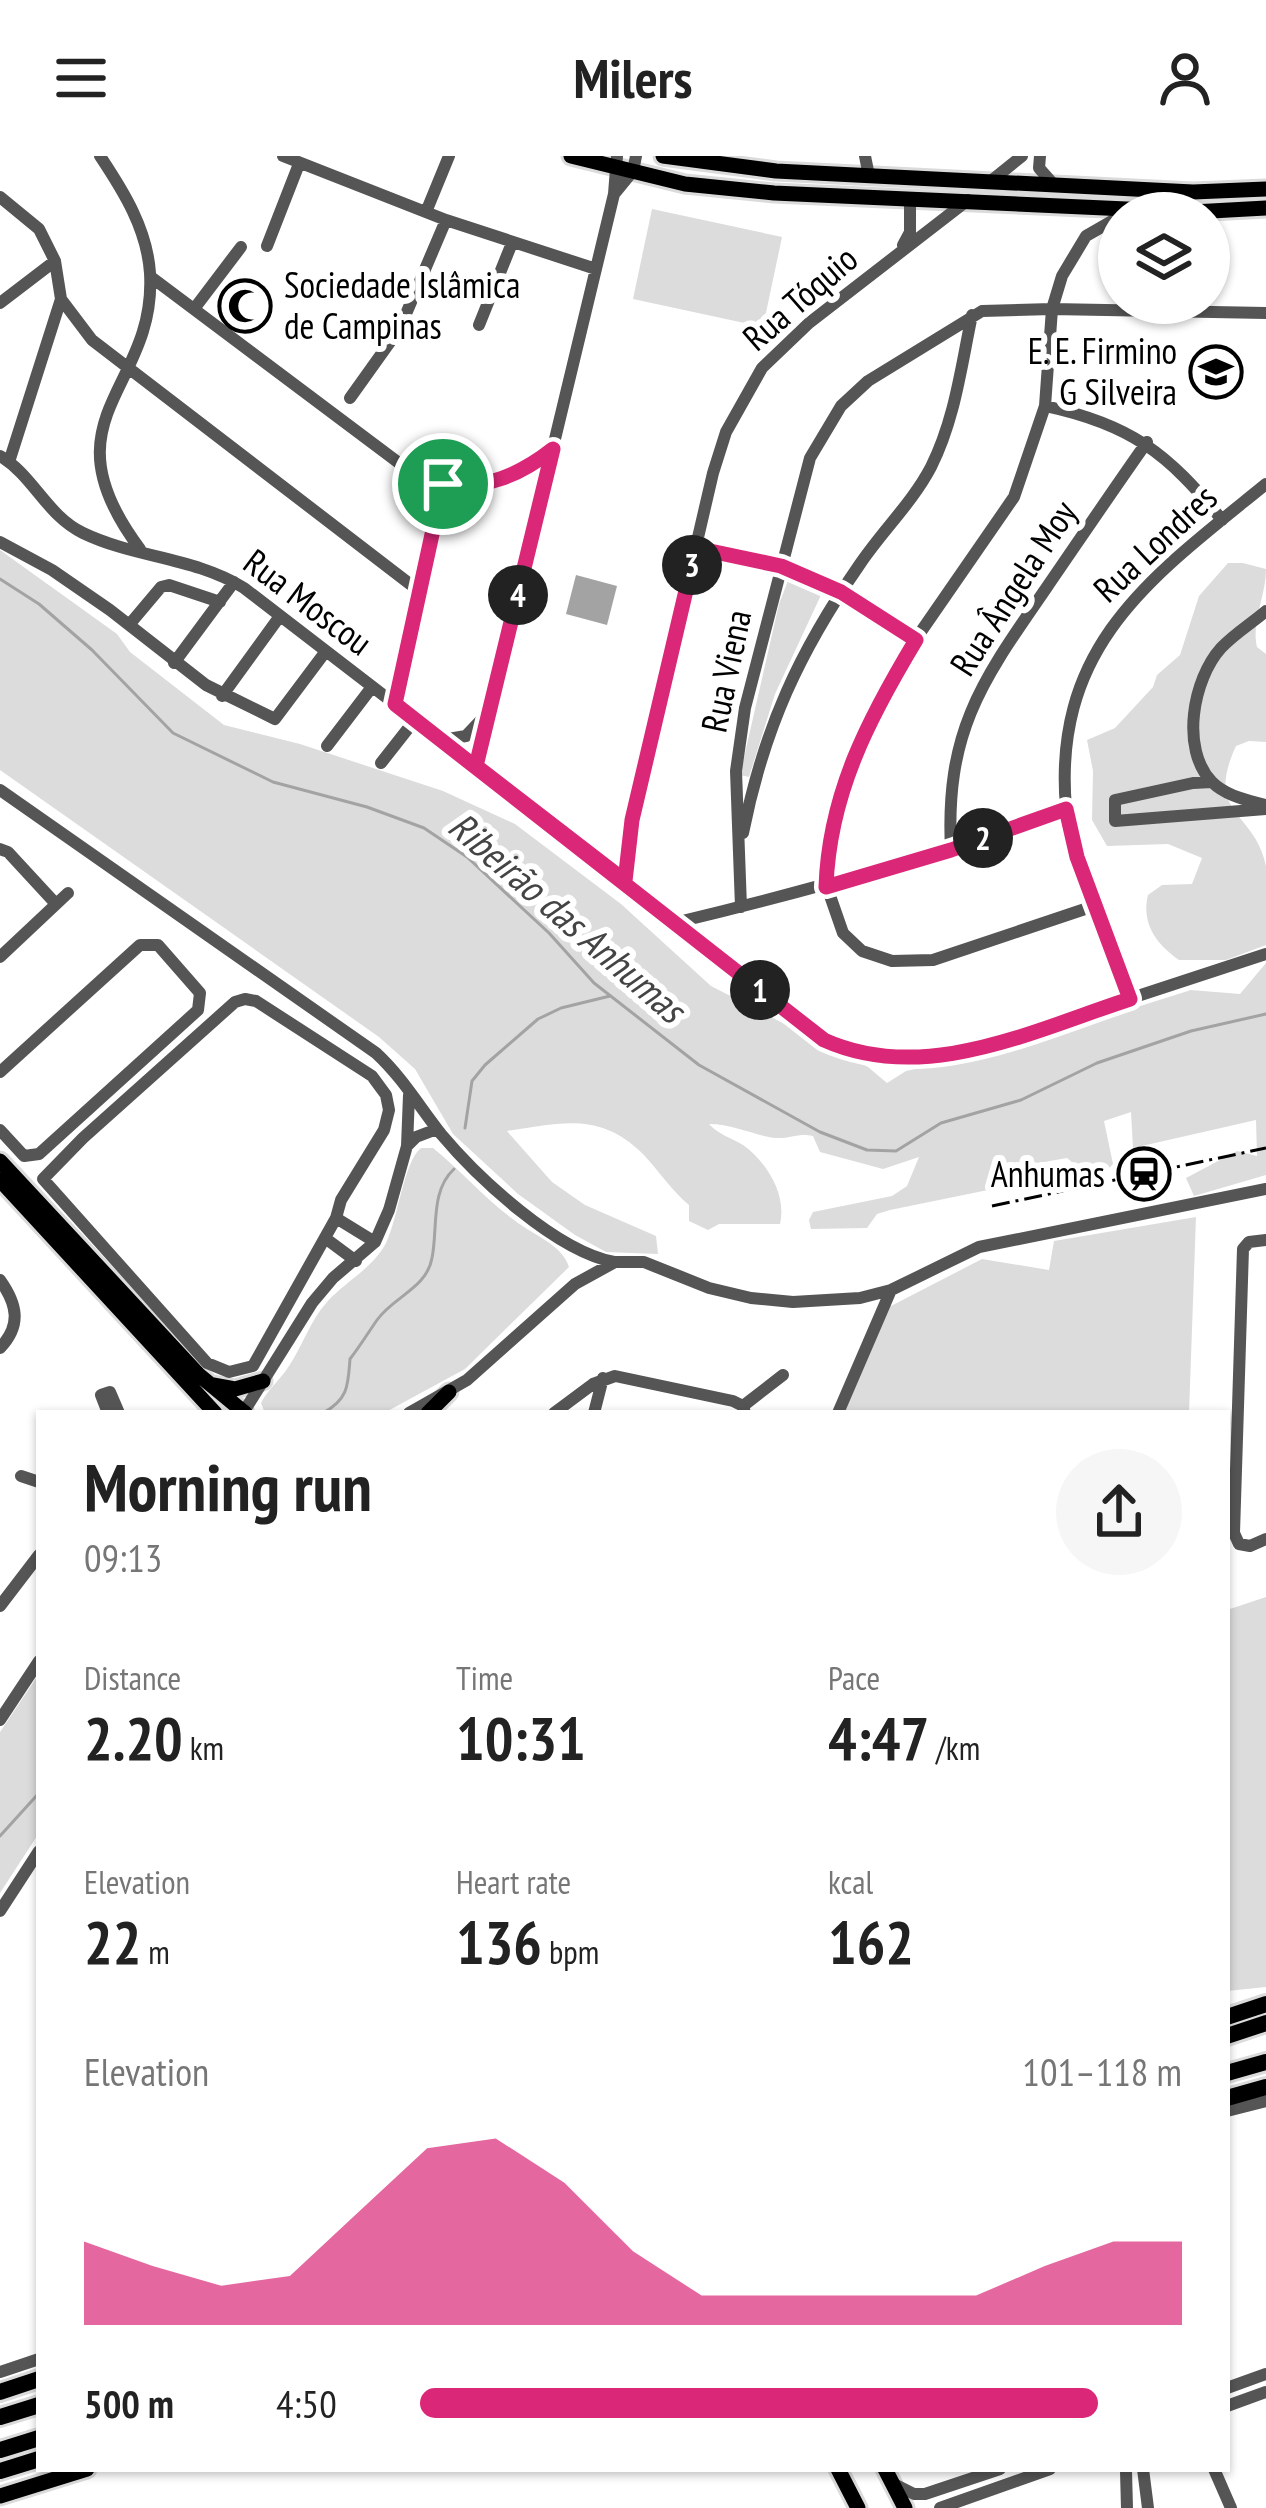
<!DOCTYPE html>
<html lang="en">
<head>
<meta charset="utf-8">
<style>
	body { margin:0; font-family:"PT Sans Narrow",sans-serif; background:#f6f6f6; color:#222; height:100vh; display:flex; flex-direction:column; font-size:45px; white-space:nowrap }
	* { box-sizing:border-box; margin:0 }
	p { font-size:39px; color:#767676 }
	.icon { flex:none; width:66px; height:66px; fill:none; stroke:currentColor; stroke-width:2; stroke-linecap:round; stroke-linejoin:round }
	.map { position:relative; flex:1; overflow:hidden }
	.panel { position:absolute; left:36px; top:1254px; width:1194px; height:1062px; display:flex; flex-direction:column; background:#fff; border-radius:0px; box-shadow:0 3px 9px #0004 }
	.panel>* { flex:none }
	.buttons { position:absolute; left:1098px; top:36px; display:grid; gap:24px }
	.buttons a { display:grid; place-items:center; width:132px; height:132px; border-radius:50%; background:#fff; box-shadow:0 3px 9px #0004; font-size:60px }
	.pin { position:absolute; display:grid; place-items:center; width:102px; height:102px; color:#fff; margin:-51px; border:6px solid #fff; border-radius:50%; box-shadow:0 3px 12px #0007 }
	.km { position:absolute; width:60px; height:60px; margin:-30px; border-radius:50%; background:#222; color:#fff; font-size:33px; line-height:60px; text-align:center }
	.round { display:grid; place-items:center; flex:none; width:126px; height:126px; border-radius:63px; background:#f6f6f6 }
	.headline { display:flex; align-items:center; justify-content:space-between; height:204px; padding:0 48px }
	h1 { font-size:66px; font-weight:700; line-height:90px }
	.stats { display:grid; grid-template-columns:repeat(3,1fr); gap:18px; height:204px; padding:12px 48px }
	.stats div { display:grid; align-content:center }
	.stats b { font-size:60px; font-weight:700 }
	.stats small { font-size:33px; font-weight:400 }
	.stats p { font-size:33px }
	.chart { height:336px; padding:24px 48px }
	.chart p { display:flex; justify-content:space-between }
	.chart svg { width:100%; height:216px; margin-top:12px; fill:#db2777; opacity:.7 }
	ul { padding:0 48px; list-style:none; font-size:39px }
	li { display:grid; grid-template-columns:192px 144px 1fr; align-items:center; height:90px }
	li i { height:30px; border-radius:15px; background:#db2777 }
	header { display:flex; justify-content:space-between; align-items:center; height:156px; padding:0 48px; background:#fff; font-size:54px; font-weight:700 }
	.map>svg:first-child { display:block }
	.green { fill:#dcdcdc }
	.water { fill:#a3a3a3 }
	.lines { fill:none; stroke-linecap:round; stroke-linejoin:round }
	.stream { stroke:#a3a3a3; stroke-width:3 }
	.major-casing { stroke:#dbdbdb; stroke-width:21 }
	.highway-casing { stroke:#dbdbdb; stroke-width:22 }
	.minor { stroke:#555; stroke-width:12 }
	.major { stroke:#000; stroke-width:15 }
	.highway { stroke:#000; stroke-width:16 }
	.rail { stroke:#000; stroke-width:3; stroke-dasharray:18 6 3 6; stroke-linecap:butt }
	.route-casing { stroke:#fff; stroke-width:24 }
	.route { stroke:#db2777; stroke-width:15 }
	.labels { text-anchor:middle; stroke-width:12; stroke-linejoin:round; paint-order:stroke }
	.poi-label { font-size:36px; fill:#000; stroke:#fff; text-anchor:end }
	.street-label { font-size:36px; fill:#000; stroke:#fff }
	.water-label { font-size:39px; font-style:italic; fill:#444; stroke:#fff }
</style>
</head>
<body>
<header><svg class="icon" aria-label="menu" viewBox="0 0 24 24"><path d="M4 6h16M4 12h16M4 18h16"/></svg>Milers<svg class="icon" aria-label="person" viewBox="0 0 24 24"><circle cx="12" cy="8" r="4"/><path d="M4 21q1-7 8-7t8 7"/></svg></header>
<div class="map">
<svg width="1266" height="2352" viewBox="0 0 1266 2352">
	<rect width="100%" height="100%" fill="#fff"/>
	<path class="green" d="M652,53L782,81L763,171L633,143Z
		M0,394L117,478L130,496L224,569L300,588L443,635L515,668L621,748L711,830L868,911L887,927L906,915L991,897L1191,834L1240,838L1266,807V1019L1194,1040L1186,1022L1237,995L1257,1000L1256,964L1133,992L1131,956L1104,965L1113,1008L1103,1018L1083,1015L1067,1002L1010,1012L1011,1021L988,1034L890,1054L877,1058L867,1072L811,1073L809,1064L813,1056L892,1040L907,1030L919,1001L883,1013L820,996L813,980C800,977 794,981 782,982C761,983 736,968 709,968C719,979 730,981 743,989C767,1006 787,1039 780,1068H719L708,1074L689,1065V1049C671,1034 659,1015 643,998C600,955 560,967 507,975L552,1026L585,1049L656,1080L658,1098L606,1096L575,1079L518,1038L453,978L415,913L379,881L0,614Z
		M1228,407H1243L1266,413C1266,440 1251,466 1257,491L1266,498V586L1249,585L1236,590C1204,660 1254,653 1266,710C1266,734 1266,764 1266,789L1226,804H1179C1156,788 1141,767 1148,739L1162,729L1192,728L1202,702L1168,688L1107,690L1092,664L1093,615L1087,584L1115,572L1153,531L1157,519L1180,499L1199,440Z
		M789,422L821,439L775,538L749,621L740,619L779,448Z
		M421,992H433C465,1018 492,1051 527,1073C543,1083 563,1092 569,1111L465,1213L384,1257H265L261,1247C268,1233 281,1223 289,1210C303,1189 310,1165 327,1146C346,1125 373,1112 386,1087C398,1063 404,1005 421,992Z
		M1196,1061L1189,1257H834L889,1151L982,1103L1049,1114L1054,1085Z
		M1266,1441V1831L1227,1835V1454Z
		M39,1518V1677L0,1737V1576Z"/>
	<path class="water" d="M576,419L617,430L607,469L566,458Z"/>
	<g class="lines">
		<path class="stream" d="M0,423L39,448L92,494L173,577L273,626L367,651L424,672L467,701L549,777L594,827L699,909L820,976L867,994L896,995L941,967L1021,944L1097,907L1191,875L1266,858
			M465,972L472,925L485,909L538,863L561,852L610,840
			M323,1257C349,1243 348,1228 350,1203C360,1190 368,1177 377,1164C393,1141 427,1132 432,1102C438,1073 430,1035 454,1013
			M0,1680L39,1637"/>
		<g class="major-casing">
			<path id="major" d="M571,0L685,28L774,37L1193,56L1266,52
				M663,0L776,15L1193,36L1266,33
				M0,1005L199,1219L245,1257
				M0,1024L215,1257
				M213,1229L235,1233L263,1225
				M428,1257L449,1236
				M838,2313L858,2352
				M885,2313L905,2352
				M0,2340L87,2313"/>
		</g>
		<g class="highway-casing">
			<path id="highway" d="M1227,1861L1266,1848
				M1227,1880L1266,1867
				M1227,1917L1266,1906
				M1227,1942L1266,1931
				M0,2236L39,2223
				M0,2261L39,2249
				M0,2294L39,2282
				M0,2315L39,2303"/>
		</g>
		<path class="minor" d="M100,0C124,36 147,73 150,117C157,234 41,261 140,393
			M283,0L446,64L596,113
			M865,0L869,20
			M1040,0L1039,12L1054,29
			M991,25L1022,0
			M615,37L633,15L636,0
			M0,41L39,73L55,105L61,143L92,184L419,435
			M426,56L449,0
			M903,89L910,76V42
			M267,90L299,8
			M151,121L411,316L466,331L528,313L552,294
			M0,147L55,105
			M194,153L241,91
			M479,169L512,87
			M350,242L400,172L446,64
			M1045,250C1130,268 1168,297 1222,364
			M0,300C33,319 47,360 83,377C135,402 194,401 244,432L625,725L824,884L872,901L922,903L948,899L979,892L1266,798
			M9,306L61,143
			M0,386L52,414L110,454L206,529L275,563L326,495
			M696,392L781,410L841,436L916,484
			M129,469L161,431L169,429L220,446
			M174,507L234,426
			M222,540L280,460
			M395,548L443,328
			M442,584L466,580L484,561
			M327,590L372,531
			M381,607L414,565
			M476,611L614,38L617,0
			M1212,626L1193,627L1115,644V665L1266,653
			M0,634L376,897C402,921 419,950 441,978C478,1022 556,1095 614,1106
			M1265,649C1247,644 1226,640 1212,626C1180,593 1193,523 1221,492C1234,478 1252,467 1266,455
			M743,677C764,572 799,496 860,408C883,374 912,347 931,311C955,263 961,211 972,159
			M0,693L8,696L56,748
			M951,694C945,574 982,525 1047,431C1080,383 1113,334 1147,286
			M625,725L632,665L713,317L726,276L762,212L809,167L968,44
			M1094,750L933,804L892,805L862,795L843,777L827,731V699L849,609L878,546L920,477L1014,341L1045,250L1052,153L1062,120L1086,80L1119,61
			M741,751L736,615L745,552L810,302L841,250L868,225L982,155L1052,153L1266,157
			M674,767C808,735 937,699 1066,653
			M0,801L68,737
			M245,843L256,845L372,920L386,939L389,954L384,974L341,1044L336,1062L253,1210L229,1216L207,1207L43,1023L83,982L235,846Z
			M1129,843C1107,783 1071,716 1066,652C1052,488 1153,420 1266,328
			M0,916L140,789H158L200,837L198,854L39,998L24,1000L0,974
			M407,990L409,939
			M336,1062L375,1086
			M325,1082L356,1105
			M1266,1084L1249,1086L1243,1093L1234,1377L1239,1388L1250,1390L1266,1383
			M0,1124C17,1148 22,1169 0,1192
			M743,1250L783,1219
			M108,1257L101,1239L110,1236L119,1257
			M243,1257L312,1147L333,1122L375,1086L389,1054L407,990L416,981L437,973
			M409,1257L467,1224L575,1128L615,1106H644L709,1132L751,1142L793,1146L860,1142L891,1134L979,1091L1266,1033
			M554,1257L593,1228L615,1220L733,1245L743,1250L745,1257
			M594,1257L603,1222
			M838,1257L891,1134
			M21,1320L39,1326
			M0,1450L39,1399
			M0,1564L39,1505
			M0,1755L39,1695
			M1227,1955L1266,1945
			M0,2216L39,2203
			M1227,2232L1266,2218
			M1227,2250L1266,2236
			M1143,2313L1148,2352
			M1214,2313L1231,2352
			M1126,2315L1127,2352
			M894,2328L914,2338H925L1000,2313
			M940,2352L1050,2313"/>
		<use href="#major" class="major"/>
		<use href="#highway" class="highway"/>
		<path class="rail" d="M992,1050L1266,992"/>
	</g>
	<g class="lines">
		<g class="route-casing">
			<path id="route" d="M443,328L395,548L824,884C924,929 1032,875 1130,843L1077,701L1066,653L951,694L826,731C829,638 869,562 916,484L841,436L781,410L696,392L632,664L625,725L476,610L553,293C520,319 485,334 443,328"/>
		</g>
		<use href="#route" class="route"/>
	</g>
	<defs>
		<g id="mosque-ring" transform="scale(2.7)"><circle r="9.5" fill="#fff" stroke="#000" stroke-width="1.5"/><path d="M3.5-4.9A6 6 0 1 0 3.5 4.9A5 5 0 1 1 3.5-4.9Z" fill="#000"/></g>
		<g id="school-ring" transform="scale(2.7)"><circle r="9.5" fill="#fff" stroke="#000" stroke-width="1.5"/><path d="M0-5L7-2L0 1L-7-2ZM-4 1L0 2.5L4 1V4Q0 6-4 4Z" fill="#000"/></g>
		<g id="station-ring" transform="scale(2.7)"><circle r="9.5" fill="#fff" stroke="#000" stroke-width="1.5"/><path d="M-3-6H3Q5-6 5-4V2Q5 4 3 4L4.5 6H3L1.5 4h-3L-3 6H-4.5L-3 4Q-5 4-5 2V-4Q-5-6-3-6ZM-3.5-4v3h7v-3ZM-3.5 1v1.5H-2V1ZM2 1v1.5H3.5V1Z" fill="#000"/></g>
	</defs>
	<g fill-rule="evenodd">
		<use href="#mosque-ring" x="245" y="150"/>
		<use href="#school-ring" x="1216" y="216"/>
		<use href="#station-ring" x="1144" y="1018"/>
	</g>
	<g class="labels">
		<g class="poi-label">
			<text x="284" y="142" text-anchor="start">Sociedade Islâmica<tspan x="284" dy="41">de Campinas</tspan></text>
			<text x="1177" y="208">E. E. Firmino<tspan x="1177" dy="41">G Silveira</tspan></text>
			<text x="1105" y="1031">Anhumas</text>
		</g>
		<g class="street-label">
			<text transform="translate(800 142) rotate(-41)" y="13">Rua Tóquio</text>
			<text transform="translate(1155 387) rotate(-43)" y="13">Rua Londres</text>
			<text transform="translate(1013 432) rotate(-57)" y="13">Rua Ângela Moy</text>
			<text transform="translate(308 446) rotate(37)" y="13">Rua Moscou</text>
			<text transform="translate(726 515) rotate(-78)" y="13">Rua Viena</text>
		</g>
		<g class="water-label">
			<text transform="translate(567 761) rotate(41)" y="14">Ribeirão das Anhumas</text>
		</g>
	</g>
</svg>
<div class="buttons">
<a><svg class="icon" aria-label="layers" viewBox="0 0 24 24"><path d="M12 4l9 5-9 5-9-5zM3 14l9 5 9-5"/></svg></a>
</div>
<div class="pin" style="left:443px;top:328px;background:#1e9e55"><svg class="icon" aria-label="arrive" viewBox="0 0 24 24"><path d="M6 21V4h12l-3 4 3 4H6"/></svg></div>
<b class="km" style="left:760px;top:834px">1</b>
<b class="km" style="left:983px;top:682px">2</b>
<b class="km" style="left:692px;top:409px">3</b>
<b class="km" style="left:518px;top:439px">4</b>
<section class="panel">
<div class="headline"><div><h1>Morning run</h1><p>09:13</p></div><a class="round"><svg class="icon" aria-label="share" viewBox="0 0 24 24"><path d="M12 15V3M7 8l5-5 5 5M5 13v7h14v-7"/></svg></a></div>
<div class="stats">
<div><p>Distance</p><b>2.20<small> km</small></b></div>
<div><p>Time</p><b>10:31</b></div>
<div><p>Pace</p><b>4:47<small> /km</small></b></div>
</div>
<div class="stats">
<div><p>Elevation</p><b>22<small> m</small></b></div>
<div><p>Heart rate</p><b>136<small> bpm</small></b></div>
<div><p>kcal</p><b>162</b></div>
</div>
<div class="chart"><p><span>Elevation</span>101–118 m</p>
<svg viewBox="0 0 160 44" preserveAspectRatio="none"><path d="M0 44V27L10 32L20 36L30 34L40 21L50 8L60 6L70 15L80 29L90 38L100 38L110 38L120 38L130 38L140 32L150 27L160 27V44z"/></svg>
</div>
<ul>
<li><b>500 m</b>4:50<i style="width:89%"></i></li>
</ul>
</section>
</div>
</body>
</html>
